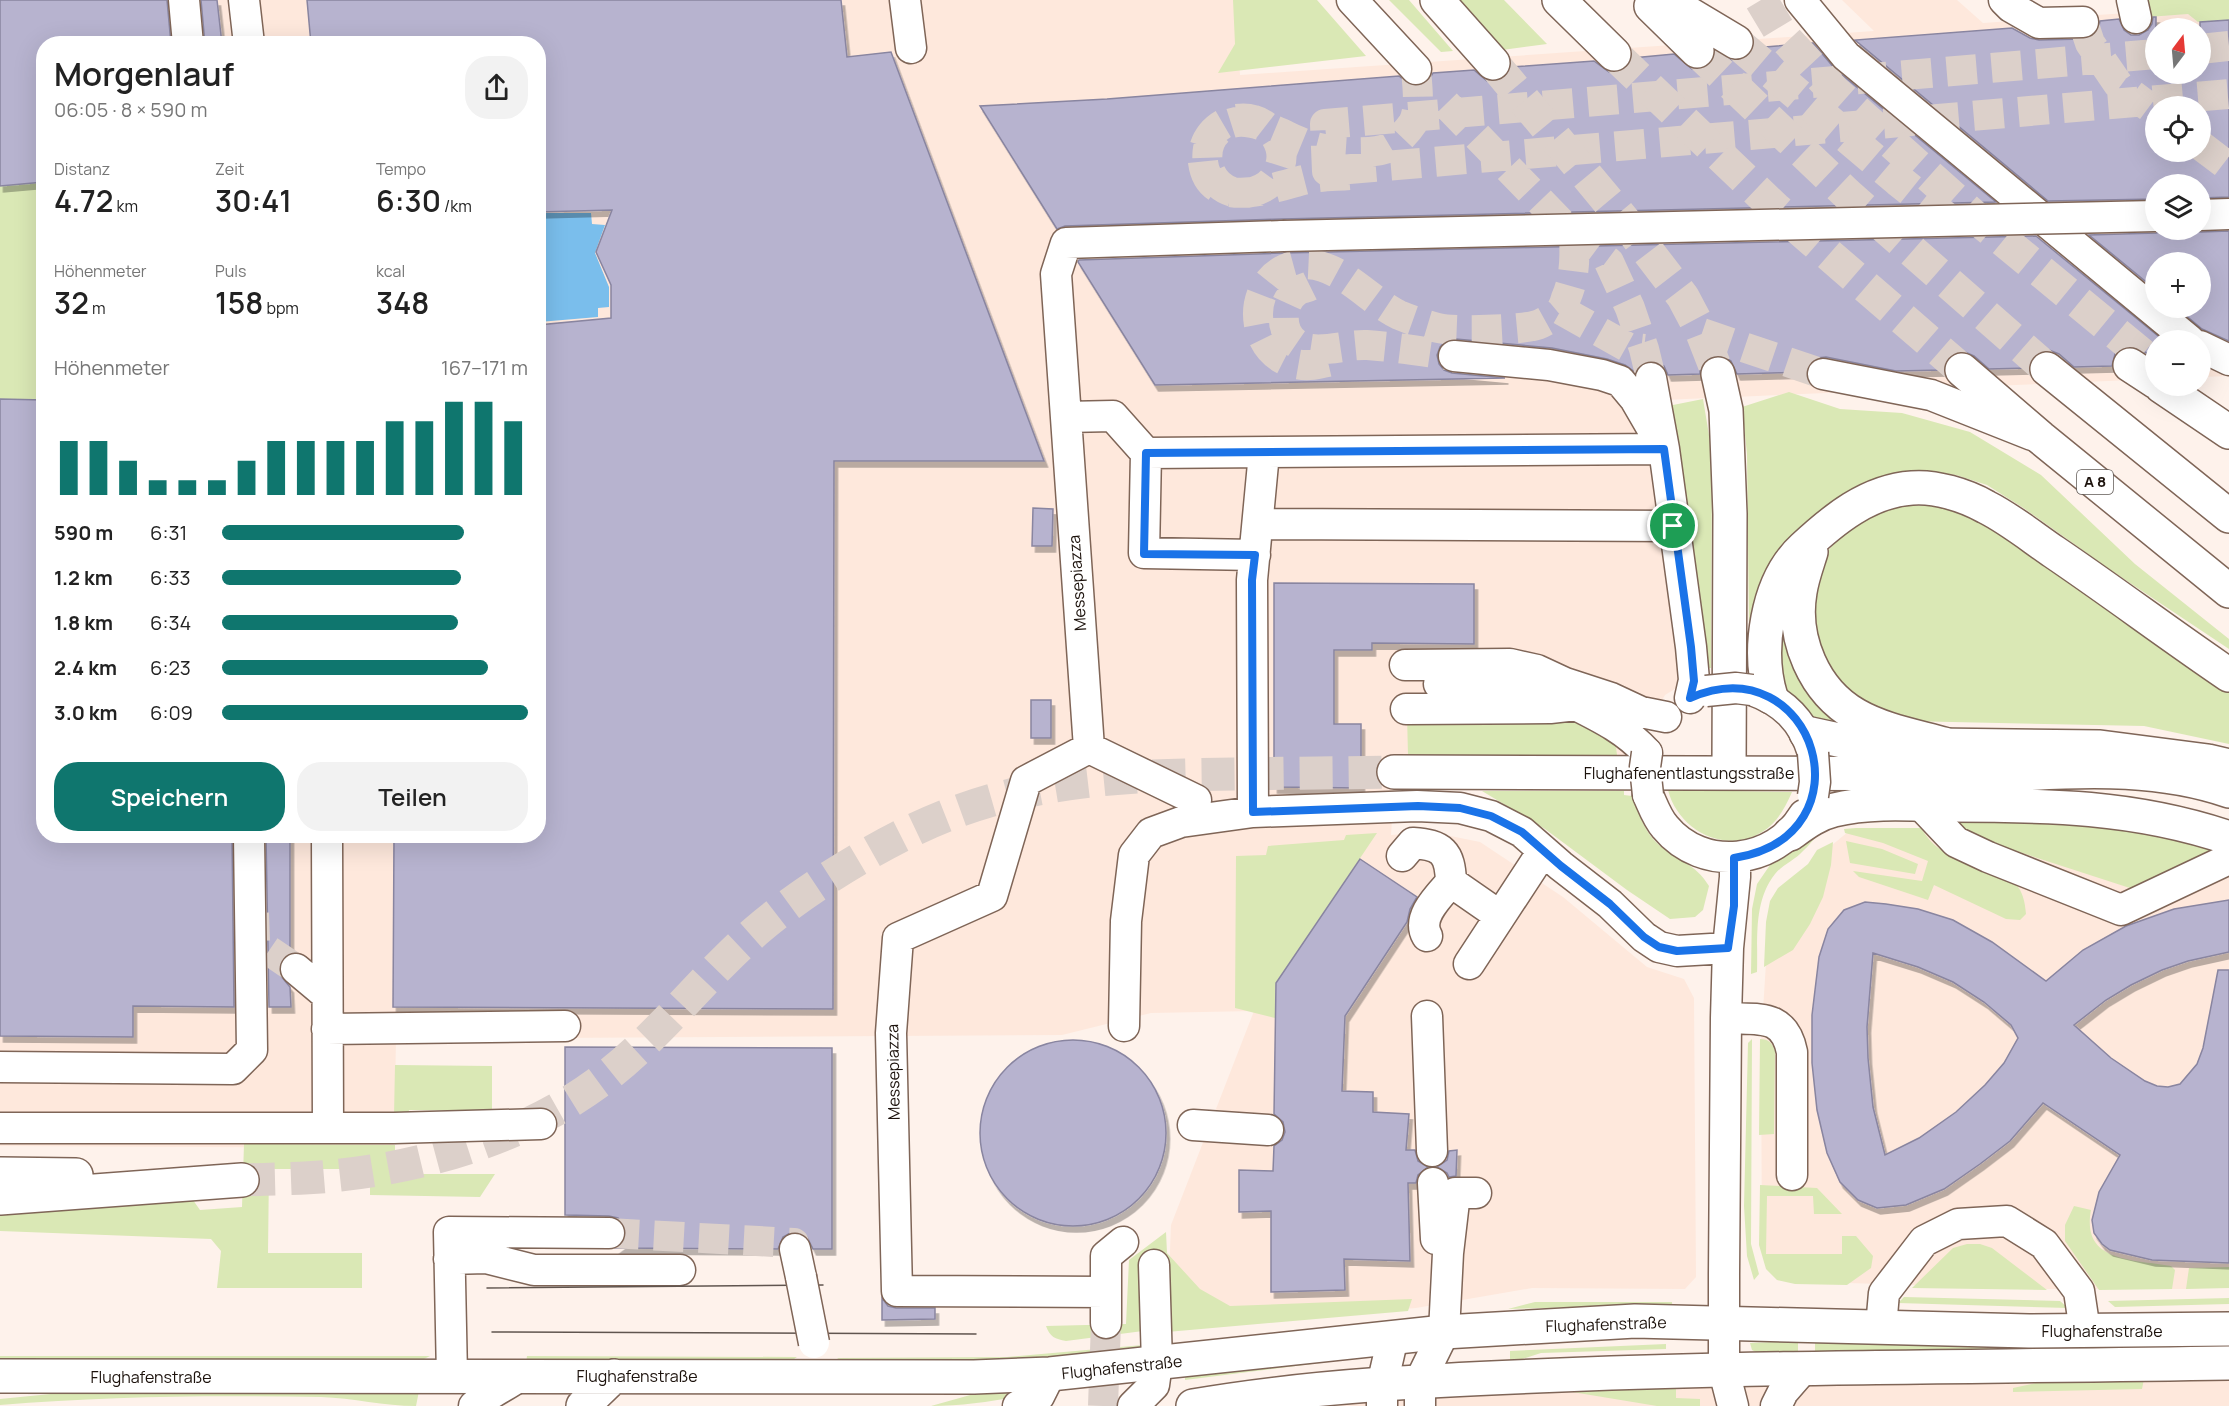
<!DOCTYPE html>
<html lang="de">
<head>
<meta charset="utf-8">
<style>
	body { margin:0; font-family:Manrope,sans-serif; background:#f2f2f2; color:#222; height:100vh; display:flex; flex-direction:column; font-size:22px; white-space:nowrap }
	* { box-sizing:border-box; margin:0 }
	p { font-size:20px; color:#767676 }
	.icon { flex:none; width:33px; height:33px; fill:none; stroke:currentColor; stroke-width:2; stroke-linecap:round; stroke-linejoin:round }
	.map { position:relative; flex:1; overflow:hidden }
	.panel { position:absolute; left:36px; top:36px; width:510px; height:807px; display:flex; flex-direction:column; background:#fff; border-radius:24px; box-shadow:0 6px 24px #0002 }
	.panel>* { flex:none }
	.needle { width:39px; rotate:16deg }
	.fabs { position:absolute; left:2145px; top:18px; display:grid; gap:12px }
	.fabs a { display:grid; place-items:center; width:66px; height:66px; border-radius:50%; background:#fff; box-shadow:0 6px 24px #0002; font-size:30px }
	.pin { position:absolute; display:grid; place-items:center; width:51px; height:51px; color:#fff; margin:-26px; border:3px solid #fff; border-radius:50%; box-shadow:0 2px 6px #0007 }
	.round { display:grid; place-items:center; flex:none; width:63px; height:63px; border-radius:24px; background:#f2f2f2 }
	.head { display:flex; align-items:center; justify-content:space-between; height:102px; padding:0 18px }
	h1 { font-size:33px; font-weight:600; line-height:45px }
	.stats { display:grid; grid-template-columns:repeat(3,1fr); gap:9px; height:102px; padding:6px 18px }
	.stats div { display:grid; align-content:center }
	.stats b { font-size:30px; font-weight:600 }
	.stats small { font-size:16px; font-weight:400 }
	.stats p { font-size:16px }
	.chart { height:168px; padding:12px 18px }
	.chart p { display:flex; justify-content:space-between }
	.chart svg { width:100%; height:108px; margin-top:6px; stroke:#0f766e; stroke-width:6 }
	.button { display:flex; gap:12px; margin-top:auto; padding:12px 18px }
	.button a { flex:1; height:69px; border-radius:24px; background:#0f766e; color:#fff; font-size:24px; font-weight:600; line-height:69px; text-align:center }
	.button a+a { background:#f2f2f2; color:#222 }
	ul { padding:0 18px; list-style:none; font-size:20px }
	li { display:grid; grid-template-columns:96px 72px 1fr; align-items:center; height:45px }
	li i { height:15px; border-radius:8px; background:#0f766e }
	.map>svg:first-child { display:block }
	.built { fill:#fee8dc; fill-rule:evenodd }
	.green { fill:#dae8b5 }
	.water { fill:#7abeec }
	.building { fill:#b7b3cf; stroke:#8985a0; stroke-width:1.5; fill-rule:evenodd; filter:url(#shadow) }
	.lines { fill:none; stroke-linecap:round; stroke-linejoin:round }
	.minor-tunnel { stroke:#dcd0ca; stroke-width:30; stroke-dasharray:30 15; stroke-linecap:butt }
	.major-tunnel { stroke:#dcd0ca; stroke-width:33; stroke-dasharray:33 16; stroke-linecap:butt }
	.highway-tunnel { stroke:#dcd0ca; stroke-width:33; stroke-dasharray:33 16; stroke-linecap:butt }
	.minor-casing { stroke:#7f6557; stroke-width:33 }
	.major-casing { stroke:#7f6557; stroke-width:36 }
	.highway-casing { stroke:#7f6557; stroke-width:36 }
	.minor { stroke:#fff; stroke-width:30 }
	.major { stroke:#fff; stroke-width:33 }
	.highway { stroke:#fff; stroke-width:33 }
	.tram { stroke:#60554f; stroke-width:1.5 }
	.minor-bridge-casing { stroke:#7f6557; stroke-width:33; stroke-linecap:butt }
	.minor-bridge { stroke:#fff; stroke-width:30 }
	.route-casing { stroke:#fff; stroke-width:12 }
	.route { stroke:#1a73e8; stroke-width:8 }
	.labels { text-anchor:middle; stroke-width:5; stroke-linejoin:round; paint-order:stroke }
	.shield { fill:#fff; stroke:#605955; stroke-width:1.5 }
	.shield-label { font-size:15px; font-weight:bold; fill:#1c120c }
	.street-label { font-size:16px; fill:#1c120c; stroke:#fff }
</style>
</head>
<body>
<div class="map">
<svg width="2229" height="1406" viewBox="0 0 2229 1406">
	<defs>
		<filter id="shadow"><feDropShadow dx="3.5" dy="6" stdDeviation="0" flood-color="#0004"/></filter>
	</defs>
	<rect width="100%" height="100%" fill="#fef2eb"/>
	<path class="built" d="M0,0H1235L1240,75L1874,31L1842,0H1957L1983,23L2229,6V376L2201,377L2200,340H2156L2155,379L1663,400L1703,672L1665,695L1629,758L1396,760L1391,835L1431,832L1480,842L1563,897L1647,967L1684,979L1694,998L1696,1277L1685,1289L1532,1288L1416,1308L1167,1328L1171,1225L1254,1011L1151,1013L1062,1035L396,1039L394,1148L0,1146ZM2156,28H2200V74H2156ZM44,44H538V836H44ZM2156,106H2200V152H2156ZM2156,184H2200V230H2156ZM2156,262H2200V308H2156Z
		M1964,819L2144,832L2229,854V1286L2187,1289H2039L1783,1281L1762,1249L1761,1042L1766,963L1831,846L1849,831H1919Z
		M2229,1363V1406H1193Z"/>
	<path class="green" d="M1233,0H1317L1366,56L1218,73L1235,44Z
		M1389,0H1409L1453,51L1441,52Z
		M1460,0H1504L1547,44L1502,50Z
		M2146,0H2229V20L2198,22L2188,14L2148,17Z
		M43,182V400L0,399V186Z
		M1789,392L1840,409L1902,413L1970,432L2041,475L2135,564L2229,639V649L2112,571L2025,509L1987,485L1956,475L1919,470L1878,479L1837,498L1807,523L1755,626L1749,627L1747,454L1742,407Z
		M1703,399L1712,453L1711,668H1703L1668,406Z
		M1895,505L1938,506L1991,526L2229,688V744L2144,726L1905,721L1864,711L1834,682L1811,638V584L1827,552L1856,519Z
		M1787,611L1853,728L1818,723L1783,686L1777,651Z
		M1555,713L1582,723L1615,740L1617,755H1408L1407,715Z
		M1668,790L1792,792C1785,808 1777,823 1762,832C1725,855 1678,830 1668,790Z
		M1482,791H1624V795L1632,796C1639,813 1644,832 1659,845C1678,861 1695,863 1709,886L1703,910L1695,917L1670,919L1627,890L1545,829Z
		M1836,816L1912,820C1890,820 1854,816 1834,823C1821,828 1813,842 1803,851C1795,860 1782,865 1775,874C1753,902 1758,939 1757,972L1751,974L1752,909L1757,884L1770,865L1786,856Z
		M1958,816L2084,819L2210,843L2208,853L2136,890L1970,836L1960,824Z
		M1856,828H1921C1926,836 1932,844 1940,849C1974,870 2024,861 2026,914L2020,920L2006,919L1934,885L1928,900L1859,877L1853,871L1922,881L1928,861L1883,843L1845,833L1844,829Z
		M1377,833L1276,983L1275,1018L1235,1008L1236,856L1266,855L1268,846L1344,840L1346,835Z
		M1846,841L1882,849L1918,864L1915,874L1850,863Z
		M1833,842L1831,865L1823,897L1810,924L1793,950L1764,967L1766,922L1770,901L1778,888L1808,864L1817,850Z
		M1752,1039L1751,1244L1759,1274L1754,1280L1747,1256L1744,1206L1748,1043Z
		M1760,1039C1769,1039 1772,1043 1775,1051L1774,1134L1759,1135Z
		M395,1065L492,1066V1111L409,1110L408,1115H394Z
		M244,1144L395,1145V1174H495L480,1197L370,1195V1169H269L268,1253H362V1288H217L221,1251L211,1239L0,1231V1209L193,1200L200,1210L242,1207Z
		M1760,1185L1817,1188L1842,1214H1814L1813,1196H1767L1766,1254H1842V1236H1856L1873,1256L1871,1268L1847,1285L1795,1284L1777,1280L1766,1269L1759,1245Z
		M2074,1206L2091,1210C2081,1263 2134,1259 2171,1266L2175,1270L2172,1289L2099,1290L2065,1241V1225Z
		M1166,1232L1167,1253L1200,1289L1230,1306L1412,1299L1408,1311L1167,1332L1163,1320L1166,1253L1144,1270L1143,1331L1066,1341C1055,1339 1050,1337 1046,1326L1126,1324L1129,1260Z
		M1967,1244H1980L1992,1248L2047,1290L1912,1288L1953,1248Z
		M2229,1267V1288L2186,1289L2189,1268Z
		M1904,1297L2060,1301L2068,1308L1898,1303Z
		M2229,1298V1304L2115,1307L2108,1301Z
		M1535,1302H1672V1305L1508,1309Z
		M1815,1340L1883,1341L1967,1347L2229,1342V1348L1815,1357Z
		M1798,1341V1358L1760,1354L1752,1350L1750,1343Z
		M1666,1344V1349L1541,1353L1510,1363V1351Z
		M1143,1345L1144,1352L1060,1360L843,1362L837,1358L1007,1357Z
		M0,1356H430L414,1364H0Z
		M527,1356L797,1357L788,1363H526Z
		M1336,1356V1361L1185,1380V1374Z
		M2144,1379L2142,1389L2013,1392V1388L2045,1381Z
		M1676,1387V1398L1700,1399V1406H1657L1554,1389Z
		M1020,1390L1021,1396C990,1402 961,1406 931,1406L981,1392Z
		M419,1391L416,1406C384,1406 353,1398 321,1397C214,1395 106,1396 0,1405V1399L71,1392Z"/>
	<path class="water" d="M539,213H591L592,224L605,225L595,253L609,287V307L598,308V317L539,322Z"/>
	<path class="building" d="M0,0H167L171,44H44V182L0,186Z
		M201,0H217L222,44H205Z
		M307,0H841L847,57L891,52L1044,461H834L833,1009L393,1007L394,836H538V325L611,318V285L596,252L612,210L538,212V44H311Z
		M2153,17H2156V74H2200V22L2229,20V197L2200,198V184H2156V199L2048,201L1855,40L2012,28L2030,38L2039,40L2083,39L2091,37L2098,31L2100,21L2119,19L2124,30L2131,35H2139L2148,30L2152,24ZM2156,106H2200V152H2156Z
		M1813,43L1835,69L1996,202L1282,219L1065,226L1057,229L980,106L1107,99L1399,76L1410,85L1419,86L1428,81L1433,73L1474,70L1487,81H1496L1506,77L1511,67L1594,61L1609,72H1618L1628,67L1632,58L1674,54L1692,69H1701L1711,64L1715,51L1726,58L1736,61L1746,58L1753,48Z
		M2166,230H2191L2201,232L2229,231V341L2202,329L2177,308H2200V262H2156V290L2089,235L2156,233Z
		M2036,236L2163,340H2156V359L2140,349L2130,346L2122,348L2115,354L2112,366L2074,367L2059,354L2049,350L2041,351L2033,357L2029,368L1989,369L1974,356L1965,352L1955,353L1948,357L1944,370L1896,371L1826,357L1817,358L1810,362L1806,372L1737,374L1731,361L1723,356H1715L1705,361L1700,368V374L1668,375L1664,366L1656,362L1647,361L1640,365L1635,372L1625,365L1607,359L1552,348L1456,339L1446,341L1440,347L1437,355L1439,364L1444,370L1452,373L1505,378L1155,385L1078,262L1079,260L1283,253Z
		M0,399L44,400V836H232L234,1007L133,1006V1037L0,1036Z
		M1033,508L1053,509L1052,546H1032Z
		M1274,583L1474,584V644L1372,643V650H1334V724H1361V788L1274,787Z
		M1031,700H1051V738H1031Z
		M266,836H290V953L282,958L279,967L280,975L290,987L291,1007H269Z
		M1360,859L1417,897L1410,909L1407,922L1345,1016L1342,1091L1373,1092V1112L1409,1114L1406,1150H1415L1418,1161L1428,1167L1418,1175L1416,1183H1408L1410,1261L1344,1259L1345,1290L1271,1292V1211L1239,1212V1170L1273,1171L1274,1146L1282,1140L1285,1132L1283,1122L1274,1114L1276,983Z
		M2229,900V952L2188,961L2162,970L2131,985L2106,1000L2074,1025L2111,1058L2145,1081L2157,1086L2168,1087L2180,1084L2197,1064L2203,1048L2218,970H2229V1263L2152,1260L2110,1250L2102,1244L2094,1233L2092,1220L2099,1192L2120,1155L2043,1103L2010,1141L1980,1164L1944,1189L1906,1205L1877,1208L1858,1200L1840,1182L1827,1153L1817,1110L1812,1063V1015L1819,957L1828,929L1844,910L1865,902L1886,904L1918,909L1953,920L1992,942L2046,981L2083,950L2126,926L2174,909ZM1873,953L1918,967L1953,982L1984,1002L2011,1025L2018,1038L2004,1063L1985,1085L1956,1112L1919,1138L1885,1155L1873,1107L1868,1058L1867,1027Z
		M980 1133a93 93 0 1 1 186 0a93 93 0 1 1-186 0Z
		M565,1047L832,1048V1249H813L807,1237L800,1232H792L783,1237L778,1249L616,1248L624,1242L626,1234L624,1225L618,1218L609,1216L565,1215Z
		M1457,1150L1456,1176L1449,1177L1447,1173L1437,1167L1447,1160L1449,1151Z
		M882,1298L888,1306L896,1308H935V1319L882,1320Z"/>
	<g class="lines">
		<path class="minor-tunnel" d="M2083,22L2090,43L2118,84L2149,107
			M2200,49L2229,46
			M2156,54L1325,124L1327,171L2229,94
			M1446,104L1574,236L1609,262L1630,308L1644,349L1651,378
			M2200,145L2229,167
			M1349,175C1337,176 1324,176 1312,178C1281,184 1210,216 1203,162C1200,135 1228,112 1254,120C1272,125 1286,147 1280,166C1279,170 1276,174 1274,178C1268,188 1250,195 1238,193C1202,188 1196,137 1229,124C1254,114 1291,141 1315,147C1333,152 1376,156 1391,146C1398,142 1409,129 1413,123C1421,108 1417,85 1416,69
			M1310,286C1306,288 1300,289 1297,291C1277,305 1280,339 1303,347C1322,354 1347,344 1367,345C1396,347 1426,352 1454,356
			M1561,310L1627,347L1644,349
			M1702,333L1823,374
			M1328,362C1315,365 1305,367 1292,363C1251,351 1246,290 1283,270C1328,247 1363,298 1399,315C1411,320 1426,325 1438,328C1454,332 1516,330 1533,326C1541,325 1555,316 1561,310C1563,307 1565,302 1566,298C1575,277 1575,258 1574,236
			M254,913L255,941L296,969
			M609,1233L794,1243L795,1249
			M1103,1406L1106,1323"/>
		<path class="major-tunnel" d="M242,1180C272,1179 302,1179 332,1176C425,1167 523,1138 599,1082C658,1038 701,979 756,931C798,895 855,859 905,834C1014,779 1121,775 1241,774C1292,773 1343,773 1394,772"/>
		<path class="highway-tunnel" d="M1761,0L1782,35L1834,91L1975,217L2156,366
			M1736,42L1898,180L1948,220
			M1697,51L1847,194L2047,369
			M1614,54L1775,208L1962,370
			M1493,63L1627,224L1683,297L1702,333L1718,374"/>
		<g class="minor-casing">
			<path id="minor" d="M184,0L188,44
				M244,0L249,44
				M905,0L911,48
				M1352,0L1416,69
				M1800,0L1846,56L2189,340
				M2004,0L2011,7L2039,23L2083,22
				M2132,0L2136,18
				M2200,215L2229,214
				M2200,346L2229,360
				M1454,356L1549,365L1602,375L1620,381L1635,399L1653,430
				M1823,374L1931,395L2032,435
				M1651,378L1664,449L1691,647L1694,680L1690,698
				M1066,417L1113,416L1146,453
				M1146,453L1664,449
				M1146,453L1144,553L1255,555
				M1259,524L1673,526
				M1405,665L1510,664L1537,670L1565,683L1611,698L1641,712L1666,717
				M1439,684L1547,688
				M1752,690C1783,701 1803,720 1813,753
				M1562,698C1593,714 1624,727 1647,753
				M1406,709L1550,708L1576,705
				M1089,748L1026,781L992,896L898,938L891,1033L897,1291L1106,1292
				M1089,748L1056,274L1066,243L1283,236
				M1089,748L1196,800
				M1648,795C1653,806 1657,818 1665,827C1703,873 1775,864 1804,815
				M1920,804L1956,842L1988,857L2121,910L2229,859
				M1253,812L1252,580L1264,453
				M327,836L328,1127
				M1402,856L1413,843C1442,845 1450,852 1451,882L1500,916
				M1427,936C1416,917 1439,896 1451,882
				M1469,964L1543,851
				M296,969L327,995
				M1427,1016L1432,1151
				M1726,1018C1759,1020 1784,1013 1792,1052V1175
				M1124,1026L1126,921L1134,855L1151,833L1181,822L1253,812L1417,806L1460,808L1491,816L1522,832L1561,866L1610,904L1644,937L1659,947L1677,951L1728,948
				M327,1029L565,1026
				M0,1067L233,1069L252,1050L249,836
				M1193,1125L1268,1130
				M0,1128H394L541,1124
				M1433,1183L1436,1239
				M795,1249L801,1277
				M449,1259L486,1258L534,1270H680
				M1106,1323V1256L1123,1242
				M1881,1327L1884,1293L1924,1241L1958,1224L2007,1221L2044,1244L2079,1291L2085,1331
				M452,1376L449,1232L609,1233
				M474,1406C487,1394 504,1387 518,1377
				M1018,1406L1039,1396L1050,1374
				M1133,1406L1154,1385L1157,1363L1154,1265
				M1382,1406V1385L1393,1337
				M1420,1406V1381L1444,1332L1448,1253L1455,1193H1476
				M1733,1406L1724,1371V1275L1726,1018L1728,948L1735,877V858
				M1776,1406L1783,1392L1803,1369"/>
		</g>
		<g class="major-casing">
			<path id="major" d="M1806,733L1857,744L2100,747L2208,761L2229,766
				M1394,772L2021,774C2091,770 2162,768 2229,791
				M1790,834C1804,824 1817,814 1834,810C1870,801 1911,804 1948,805C2046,805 2135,806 2229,838
				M0,1174L76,1175
				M0,1198L242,1180
				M0,1376L974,1377L1050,1374L1444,1332L1635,1321L2029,1331L2229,1329
				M583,1406L614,1376
				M1193,1406C1315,1385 1438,1380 1561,1375C1784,1366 2007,1367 2229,1363"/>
		</g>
		<g class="highway-casing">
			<path id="highway" d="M1437,0L1493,63
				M1559,0L1614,54
				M1666,0L1736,42
				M1651,6L1697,51
				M2130,365L2156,382
				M2047,369L2229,516
				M1962,370L2041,438L2229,591
				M1718,374L1726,410L1730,514L1729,772
				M2161,386L2229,432
				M1811,552C1807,565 1802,578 1800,592C1792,639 1814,691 1856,715C1882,730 1915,736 1944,744
				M1771,697C1757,652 1766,582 1803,548C1833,520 1868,491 1912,488C1935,486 1965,495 1986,507C2010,519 2032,537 2054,552C2113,592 2170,635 2229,675"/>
		</g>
		<use href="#minor" class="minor"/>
		<use href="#major" class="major"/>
		<use href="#highway" class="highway"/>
		<path class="tram" d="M487,1288L823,1285
			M492,1332L976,1334"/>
		<g class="minor-bridge-casing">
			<path id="minor-bridge" d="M1283,236L2156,216
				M1706,691L1736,688L1752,690
				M1647,753L1645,767L1648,795
				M1813,796L1815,782L1813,753
				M801,1277L814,1343"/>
		</g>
		<use href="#minor-bridge" class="minor-bridge"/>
	</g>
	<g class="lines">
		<g class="route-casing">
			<path id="route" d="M1664,449L1691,647L1694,681L1690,698C1815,644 1874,836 1734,858V906L1728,948L1677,951L1659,947L1644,937L1610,904L1561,866L1522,832L1491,816L1460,808L1418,806L1253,812L1252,580L1255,555L1144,554L1146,453Z"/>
		</g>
		<use href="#route" class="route"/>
	</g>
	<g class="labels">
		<rect class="shield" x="2077" y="470" width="36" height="24" rx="4.5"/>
		<g class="shield-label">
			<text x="2095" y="487">A 8</text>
		</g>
		<g class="street-label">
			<text transform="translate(1077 583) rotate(-94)" y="6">Messepiazza</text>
			<text x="1689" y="779">Flughafenentlastungsstraße</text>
			<text transform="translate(893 1072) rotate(-91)" y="6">Messepiazza</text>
			<text transform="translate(1606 1324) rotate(-2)" y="6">Flughafenstraße</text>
			<text x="2102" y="1337">Flughafenstraße</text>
			<text transform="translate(1122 1367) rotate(-6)" y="6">Flughafenstraße</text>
			<text x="637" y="1382">Flughafenstraße</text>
			<text x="151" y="1383">Flughafenstraße</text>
		</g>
	</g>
</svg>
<div class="fabs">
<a><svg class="needle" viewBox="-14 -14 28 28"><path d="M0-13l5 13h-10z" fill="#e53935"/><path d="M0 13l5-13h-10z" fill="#767676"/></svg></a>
<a><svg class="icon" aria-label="locate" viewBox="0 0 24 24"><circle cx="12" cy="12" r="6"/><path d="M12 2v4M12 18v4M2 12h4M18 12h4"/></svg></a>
<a><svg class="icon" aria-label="layers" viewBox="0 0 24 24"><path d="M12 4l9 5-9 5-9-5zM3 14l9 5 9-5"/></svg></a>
<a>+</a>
<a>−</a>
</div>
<div class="pin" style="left:1673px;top:526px;background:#1e9e55"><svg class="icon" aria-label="arrive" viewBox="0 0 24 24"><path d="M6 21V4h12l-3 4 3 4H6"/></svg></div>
<section class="panel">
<div class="head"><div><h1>Morgenlauf</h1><p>06:05 · 8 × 590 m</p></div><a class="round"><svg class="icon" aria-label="share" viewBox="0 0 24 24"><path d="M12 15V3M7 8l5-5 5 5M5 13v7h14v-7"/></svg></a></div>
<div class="stats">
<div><p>Distanz</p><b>4.72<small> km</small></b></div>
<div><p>Zeit</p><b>30:41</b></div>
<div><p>Tempo</p><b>6:30<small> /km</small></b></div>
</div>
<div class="stats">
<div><p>Höhenmeter</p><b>32<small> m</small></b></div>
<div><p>Puls</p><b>158<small> bpm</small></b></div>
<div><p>kcal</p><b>348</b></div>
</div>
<div class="chart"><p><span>Höhenmeter</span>167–171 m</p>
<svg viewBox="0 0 160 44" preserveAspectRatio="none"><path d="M5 44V22M15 44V22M25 44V30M35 44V38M45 44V38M55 44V38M65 44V30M75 44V22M85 44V22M95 44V22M105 44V22M115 44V14M125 44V14M135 44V6M145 44V6M155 44V14"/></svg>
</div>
<ul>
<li><b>590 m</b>6:31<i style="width:79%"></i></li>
<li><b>1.2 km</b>6:33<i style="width:78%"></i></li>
<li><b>1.8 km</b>6:34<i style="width:77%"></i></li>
<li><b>2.4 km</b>6:23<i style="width:87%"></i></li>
<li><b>3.0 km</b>6:09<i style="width:100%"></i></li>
</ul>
<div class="button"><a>Speichern</a><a>Teilen</a></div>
</section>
</div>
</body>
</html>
